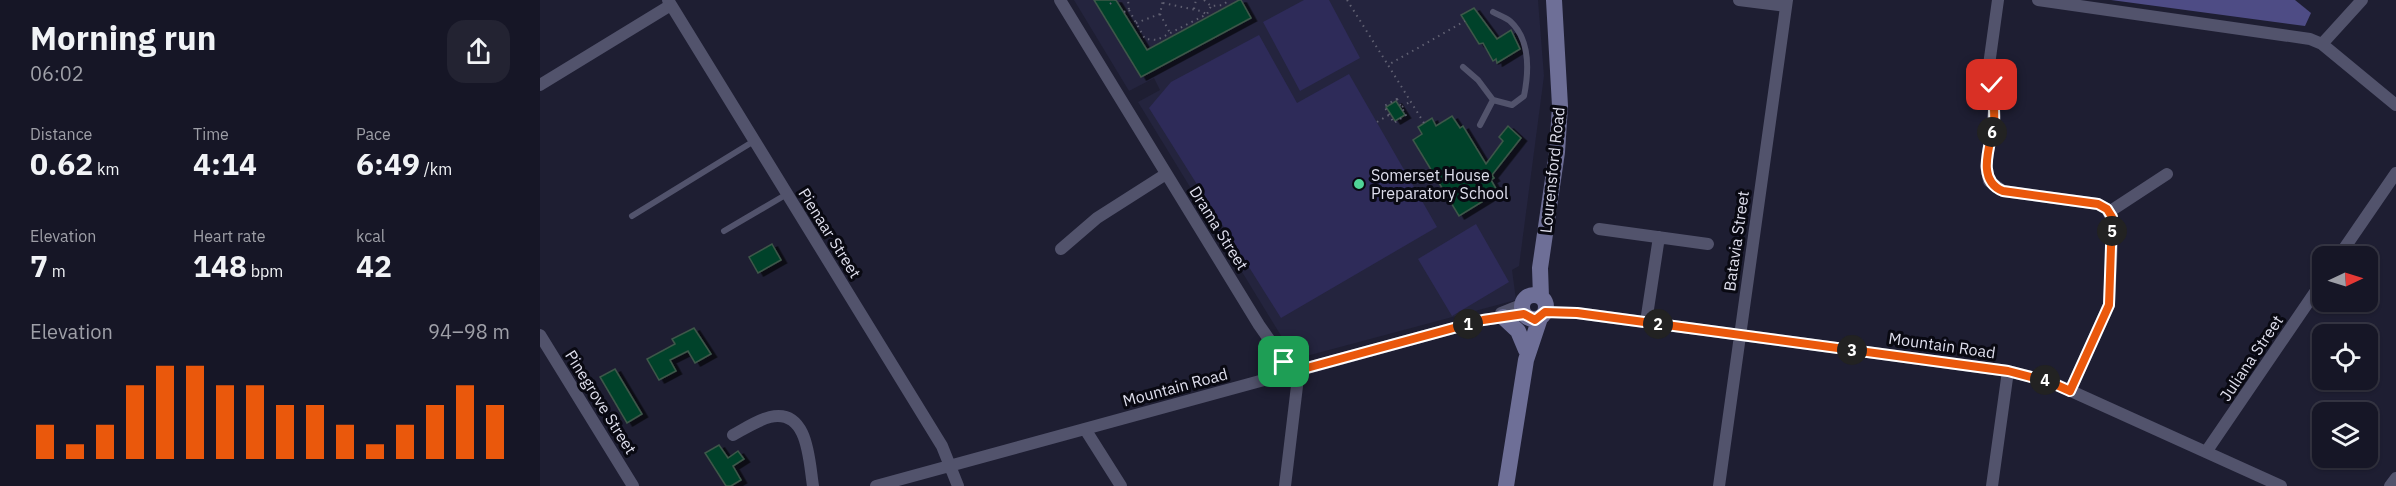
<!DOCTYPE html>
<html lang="en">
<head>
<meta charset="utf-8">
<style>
	body { margin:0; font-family:"IBM Plex Sans",sans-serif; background:#232332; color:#f1f3f6; height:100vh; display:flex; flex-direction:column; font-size:22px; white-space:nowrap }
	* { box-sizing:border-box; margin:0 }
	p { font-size:20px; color:#9e9fa7 }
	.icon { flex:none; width:33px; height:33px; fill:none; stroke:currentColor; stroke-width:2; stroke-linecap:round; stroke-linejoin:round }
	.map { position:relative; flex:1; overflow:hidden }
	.details { display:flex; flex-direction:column; background:#161626; width:540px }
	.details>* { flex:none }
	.needle { width:39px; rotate:86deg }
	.tools { position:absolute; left:1772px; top:246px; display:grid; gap:12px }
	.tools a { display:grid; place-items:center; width:66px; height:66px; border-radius:12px; background:#161626; box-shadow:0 2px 4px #0004,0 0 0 2px #353543; font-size:30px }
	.pin { position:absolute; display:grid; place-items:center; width:51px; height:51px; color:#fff; margin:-26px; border-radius:12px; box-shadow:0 3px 9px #0006 }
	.km { position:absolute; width:30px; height:30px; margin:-15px; border-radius:50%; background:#222; color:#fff; font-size:16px; line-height:30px; text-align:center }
	.round { display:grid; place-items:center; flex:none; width:63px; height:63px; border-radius:18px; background:#232332 }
	.headline { display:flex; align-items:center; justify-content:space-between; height:102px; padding:0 30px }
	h1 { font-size:33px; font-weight:700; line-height:45px }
	.metrics { display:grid; grid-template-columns:repeat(3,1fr); gap:9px; height:102px; padding:6px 30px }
	.metrics div { display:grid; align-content:center }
	.metrics b { font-size:30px; font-weight:700 }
	.metrics small { font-size:16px; font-weight:400 }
	.metrics p { font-size:16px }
	.chart { height:168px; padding:12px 30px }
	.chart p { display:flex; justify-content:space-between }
	.chart svg { width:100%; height:108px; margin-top:6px; stroke:#ea580c; stroke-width:6 }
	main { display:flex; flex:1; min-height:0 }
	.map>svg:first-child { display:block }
	.built { fill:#24243e }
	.green { fill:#2e2b59 }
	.forest { fill:#4e4c85 }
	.building { fill:#05432b; stroke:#3e584a; stroke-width:1.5; filter:url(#shadow) }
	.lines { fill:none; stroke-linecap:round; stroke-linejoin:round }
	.path { stroke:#606072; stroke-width:2; stroke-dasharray:1.5 4.5; stroke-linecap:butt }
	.lane { stroke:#52536c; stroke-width:6 }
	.street { stroke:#52536c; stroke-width:12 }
	.secondary { stroke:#6e6f97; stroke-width:16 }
	.route-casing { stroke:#fff; stroke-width:12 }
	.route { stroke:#ea580c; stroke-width:8 }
	.poi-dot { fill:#50d398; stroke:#090912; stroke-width:2 }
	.labels { text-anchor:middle; stroke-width:6; stroke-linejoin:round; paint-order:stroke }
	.street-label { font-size:16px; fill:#dfdfed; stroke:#090912 }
	.poi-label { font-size:16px; fill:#dfdfed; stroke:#090912; text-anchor:start }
</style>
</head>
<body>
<main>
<section class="details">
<div class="headline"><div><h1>Morning run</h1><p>06:02</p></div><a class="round"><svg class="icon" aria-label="share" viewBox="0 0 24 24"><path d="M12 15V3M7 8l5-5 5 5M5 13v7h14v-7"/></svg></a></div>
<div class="metrics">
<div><p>Distance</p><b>0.62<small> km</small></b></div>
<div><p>Time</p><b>4:14</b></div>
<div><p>Pace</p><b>6:49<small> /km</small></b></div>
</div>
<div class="metrics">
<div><p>Elevation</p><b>7<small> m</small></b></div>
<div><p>Heart rate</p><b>148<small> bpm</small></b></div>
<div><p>kcal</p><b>42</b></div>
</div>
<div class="chart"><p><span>Elevation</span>94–98 m</p>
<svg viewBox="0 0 160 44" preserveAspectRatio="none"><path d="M5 44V30M15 44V38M25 44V30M35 44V14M45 44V6M55 44V6M65 44V14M75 44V14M85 44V22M95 44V22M105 44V30M115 44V38M125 44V30M135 44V22M145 44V14M155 44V22"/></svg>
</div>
</section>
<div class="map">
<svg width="1856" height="486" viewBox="0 0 1856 486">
	<defs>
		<filter id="shadow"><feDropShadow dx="5.5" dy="3" stdDeviation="0" flood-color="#0009"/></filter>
	</defs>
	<rect width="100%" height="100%" fill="#1e1e32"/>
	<path class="built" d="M534,0H998L1004,76L979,266L972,270L976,300L759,358L751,352L598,102L620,90L614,78L589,91Z"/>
	<path class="green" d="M764,0H789L820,58L760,91L723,22Z
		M719,35L757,103L809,74L897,227L741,318L609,108L631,82Z
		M936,224L969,282L912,316L878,259Z"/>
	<path class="forest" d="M1571,0H1755L1771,13L1765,26Z"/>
	<path class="building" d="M554,0H576L607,50L699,0H701L711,18L601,77Z
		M934,8L957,39L971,30L980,49L957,63L956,59L953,61L943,43L939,44L921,15Z
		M856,101L865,115L855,121L846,107Z
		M912,116L920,128L923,126L946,164L963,141L959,137L968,126L981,138L952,175L954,178L951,180L958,192L919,216L873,140L882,134L878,127L892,118L896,126Z
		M232,244L241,260L218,273L209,257Z
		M154,328L171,354L155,363L148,351L130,360L136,371L119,380L107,359L135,344L132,339Z
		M75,369L102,414L87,423L60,377Z
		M179,445L188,458L198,451L204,459L193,466L201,480L191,486H186L165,453Z"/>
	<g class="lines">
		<path class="path" d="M664,0L671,6L683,5L689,0
			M807,0L848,65
			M623,3L661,11L666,14
			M570,4L575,0
			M654,9L656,0
			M589,10L605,39L617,40L667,14L671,6
			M584,12L589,10L588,0
			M620,14L630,33
			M596,23L620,14L623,0
			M857,99L866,115L854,123L844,106Z
			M862,107L871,101
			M837,122L849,115
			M884,123L848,65L925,21"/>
		<path class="lane" d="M923,67L938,80L953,100L972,105L984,96C989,71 991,40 970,21C965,17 958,15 953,12
			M940,125L953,100
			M92,216L214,141
			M184,231L247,194"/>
		<path class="street" d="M128,0L402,446L418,486
			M520,0L719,325L752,372L757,386L745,486
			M1199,0L1246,6
			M1458,0L1449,65L1454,110L1446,166L1449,181L1463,191L1558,204L1567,209L1573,222L1569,305L1530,391
			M1498,0L1770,39L1782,44L1856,105
			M1782,44L1822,0
			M0,85L131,5
			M1569,212L1627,174
			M1059,229L1168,244
			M521,249L557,218L626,174
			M1799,256L1856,173
			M1005,312L1037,313L1468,371L1511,382L1741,486
			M961,313L981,305
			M1106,322L1119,237
			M0,335L93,486
			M545,429L581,486
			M193,435C204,429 218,420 230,417C269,408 269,462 273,486
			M1666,452L1782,282
			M336,486L943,320L984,314
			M1179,486L1247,0
			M1452,486L1468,371
			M1850,486L1856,478"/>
		<path class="secondary" d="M982 307a12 12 0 1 1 24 0a12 12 0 1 1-24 0Z
			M1001,297L1000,268L1017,152L1020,106L1014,0
			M963,317L978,331L986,350
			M966,486L986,360L1000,318"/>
	</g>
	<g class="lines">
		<g class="route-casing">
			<path id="route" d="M744,362L752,372L943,320L984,314L995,320L1005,312L1037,313L1468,371L1510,382L1530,391L1569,305L1572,217L1567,209L1558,204L1463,191C1435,180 1451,144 1454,123C1455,110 1453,98 1452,85"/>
		</g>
		<use href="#route" class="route"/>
	</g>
	<circle class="poi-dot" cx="819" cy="184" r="6"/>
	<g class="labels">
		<g class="street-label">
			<text transform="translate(1012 170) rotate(-84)" y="6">Lourensford Road</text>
			<text transform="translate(679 228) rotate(58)" y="6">Drama Street</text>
			<text transform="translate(290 233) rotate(58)" y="6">Pienaar Street</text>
			<text transform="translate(1196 241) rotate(-82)" y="6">Batavia Street</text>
			<text transform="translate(1402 345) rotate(8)" y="6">Mountain Road</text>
			<text transform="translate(1711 358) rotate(-56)" y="6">Juliana Street</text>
			<text transform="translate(635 387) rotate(-15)" y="6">Mountain Road</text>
			<text transform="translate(61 402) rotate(58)" y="6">Pinegrove Street</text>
		</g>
		<g class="poi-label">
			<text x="831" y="181">Somerset House<tspan x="831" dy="18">Preparatory School</tspan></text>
		</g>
	</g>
</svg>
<div class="tools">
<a><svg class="needle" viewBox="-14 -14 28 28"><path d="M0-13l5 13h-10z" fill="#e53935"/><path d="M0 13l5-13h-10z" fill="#9e9fa7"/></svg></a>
<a><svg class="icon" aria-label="locate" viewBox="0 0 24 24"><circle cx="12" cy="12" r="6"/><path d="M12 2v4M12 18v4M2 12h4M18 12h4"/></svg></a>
<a><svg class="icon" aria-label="layers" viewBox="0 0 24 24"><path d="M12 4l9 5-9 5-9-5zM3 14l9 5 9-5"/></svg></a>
</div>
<div class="pin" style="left:744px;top:362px;background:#1e9e55"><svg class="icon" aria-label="arrive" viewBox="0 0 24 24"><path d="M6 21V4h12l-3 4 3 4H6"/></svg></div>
<div class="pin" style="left:1452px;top:85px;background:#d93025"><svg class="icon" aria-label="check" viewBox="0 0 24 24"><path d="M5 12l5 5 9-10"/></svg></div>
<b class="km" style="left:928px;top:324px">1</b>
<b class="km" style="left:1118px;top:324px">2</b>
<b class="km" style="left:1312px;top:350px">3</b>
<b class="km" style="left:1505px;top:380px">4</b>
<b class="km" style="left:1572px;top:231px">5</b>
<b class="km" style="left:1452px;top:132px">6</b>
</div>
</main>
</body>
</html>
